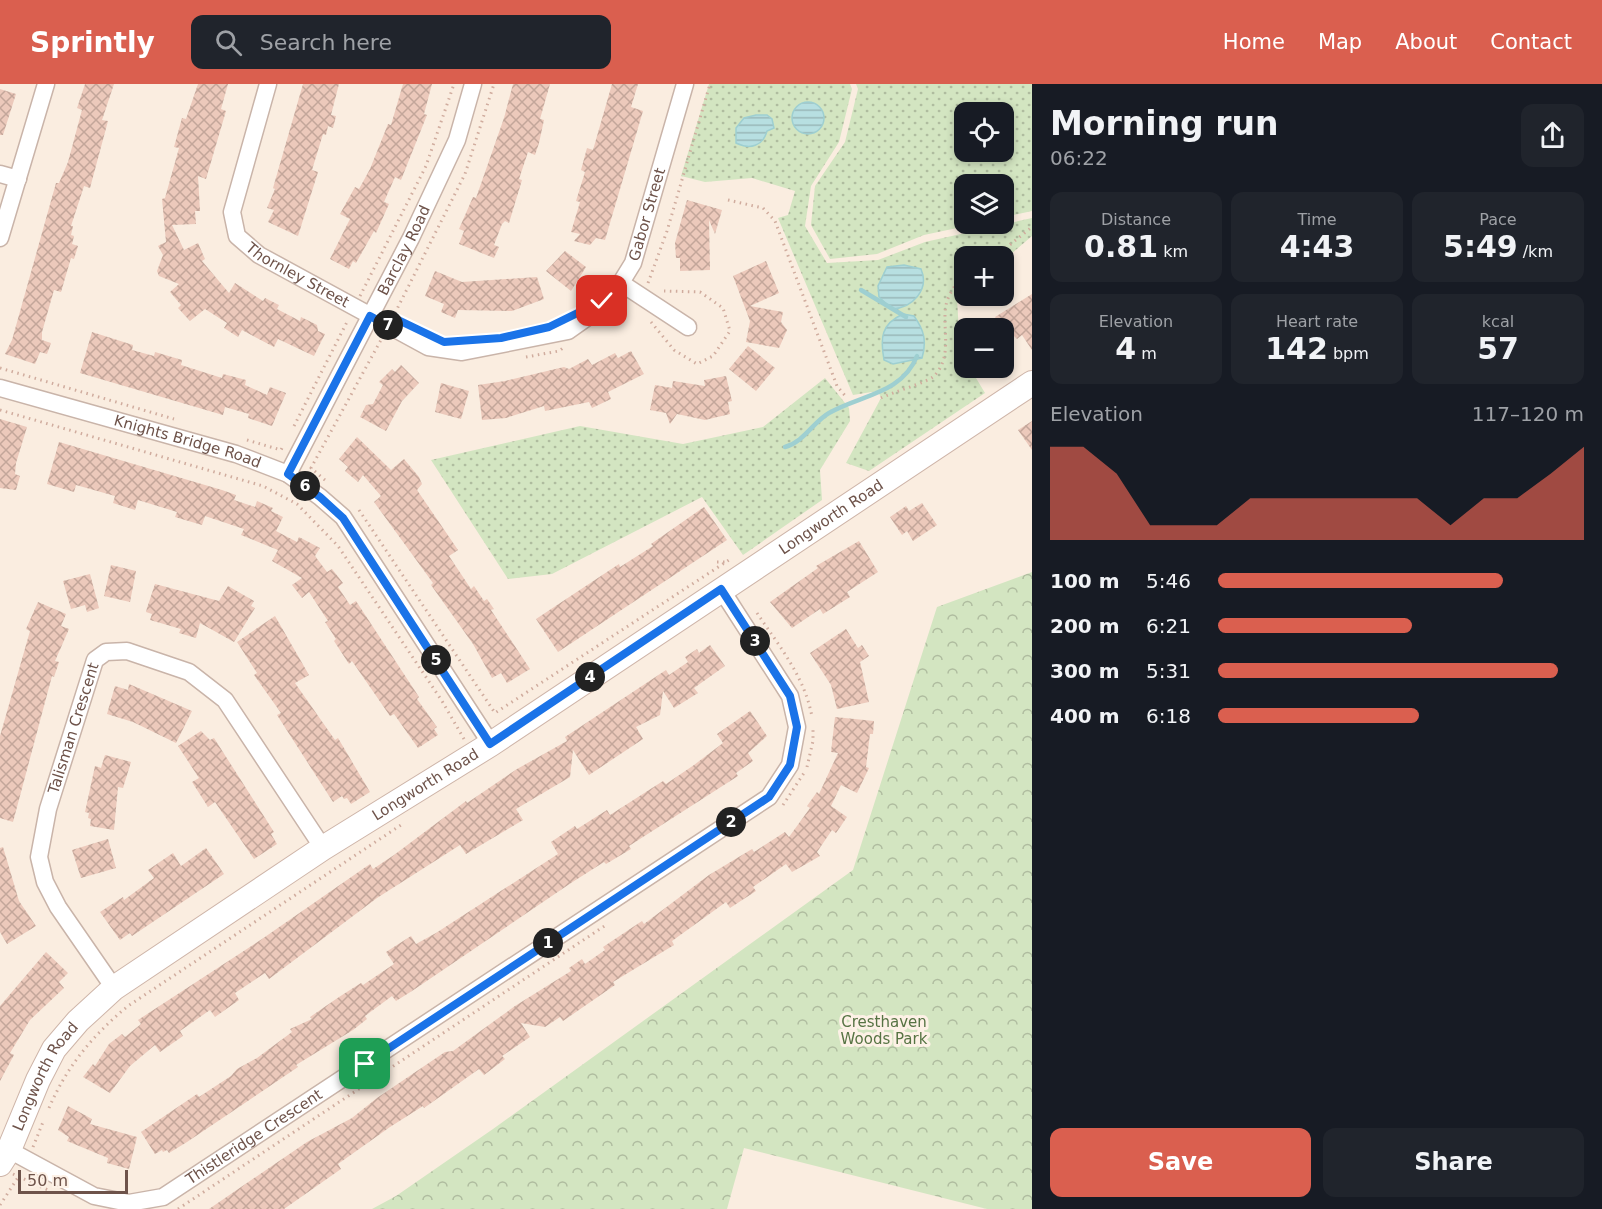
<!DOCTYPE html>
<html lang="en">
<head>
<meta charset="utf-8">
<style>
	body { margin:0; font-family:"DejaVu Sans",sans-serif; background:#20242c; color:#f1f3f6; height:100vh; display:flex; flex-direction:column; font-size:22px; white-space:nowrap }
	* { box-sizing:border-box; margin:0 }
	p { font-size:20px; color:#9ea1a6 }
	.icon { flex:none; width:33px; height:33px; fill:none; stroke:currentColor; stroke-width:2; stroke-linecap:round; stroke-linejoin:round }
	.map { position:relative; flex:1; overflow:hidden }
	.side { display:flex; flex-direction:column; background:#171b24; width:570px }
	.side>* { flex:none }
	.controls { position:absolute; left:954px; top:18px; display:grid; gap:12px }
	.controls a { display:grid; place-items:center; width:60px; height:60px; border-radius:12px; background:#171b24; box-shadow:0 3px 9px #0003; font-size:30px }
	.scale { position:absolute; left:18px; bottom:15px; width:110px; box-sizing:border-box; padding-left:6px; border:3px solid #6e534a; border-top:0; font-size:16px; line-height:21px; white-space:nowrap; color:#6e534a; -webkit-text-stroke:4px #fdf1e6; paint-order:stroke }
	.pin { position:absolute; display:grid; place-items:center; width:51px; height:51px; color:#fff; margin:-26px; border-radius:12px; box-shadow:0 3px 9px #0006 }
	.km { position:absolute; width:30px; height:30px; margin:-15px; border-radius:50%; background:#222; color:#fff; font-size:16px; line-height:30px; text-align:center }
	.round { display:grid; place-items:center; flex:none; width:63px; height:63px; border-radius:12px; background:#20242c }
	.summary { display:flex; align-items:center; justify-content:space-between; height:102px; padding:0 18px }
	h1 { font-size:33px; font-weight:800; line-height:45px }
	.figures { display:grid; grid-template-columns:repeat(3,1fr); gap:9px; height:102px; padding:6px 18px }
	.figures div { display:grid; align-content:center; border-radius:12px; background:#20242c; text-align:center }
	.figures b { font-size:30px; font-weight:800 }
	.figures small { font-size:16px; font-weight:400 }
	.figures p { font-size:16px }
	.chart { height:168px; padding:12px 18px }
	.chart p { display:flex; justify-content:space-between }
	.chart svg { width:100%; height:108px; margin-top:6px; fill:#da5f4f; opacity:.7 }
	.primary-button { display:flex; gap:12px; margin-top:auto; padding:12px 18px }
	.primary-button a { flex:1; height:69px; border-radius:12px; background:#da5f4f; color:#fff; font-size:24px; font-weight:800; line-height:69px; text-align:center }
	.primary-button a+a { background:#20242c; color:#f1f3f6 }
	ul { padding:0 18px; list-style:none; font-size:20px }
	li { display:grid; grid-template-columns:96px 72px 1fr; align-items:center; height:45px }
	li i { height:15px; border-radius:8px; background:#da5f4f }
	header { display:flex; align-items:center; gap:36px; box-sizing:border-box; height:84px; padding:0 30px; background:#da5f4f; color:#fff }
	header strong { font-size:28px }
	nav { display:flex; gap:33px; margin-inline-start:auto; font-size:21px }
	.search { width:420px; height:54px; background:#20242c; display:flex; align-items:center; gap:15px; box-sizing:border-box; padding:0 21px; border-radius:12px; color:#9ea1a6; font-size:22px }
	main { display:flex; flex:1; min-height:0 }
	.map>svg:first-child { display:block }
	.grass { fill:url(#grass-dots); fill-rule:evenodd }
	.forest { fill:url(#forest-crowns) }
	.water { fill:url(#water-rules); stroke:#9ecfd1; stroke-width:1.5 }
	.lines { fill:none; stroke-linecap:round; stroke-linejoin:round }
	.stream { stroke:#9ecfd1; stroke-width:4.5 }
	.building { fill:url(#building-cross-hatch) }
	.street-casing { stroke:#c9b4a9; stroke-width:19 }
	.secondary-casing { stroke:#ceb5a9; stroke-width:26 }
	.path { stroke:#d0ac9e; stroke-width:3; stroke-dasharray:1.5 4.5; stroke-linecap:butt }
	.street { stroke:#fff; stroke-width:16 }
	.secondary { stroke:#fff; stroke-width:24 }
	.route-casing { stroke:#fff; stroke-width:12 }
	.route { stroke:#1a73e8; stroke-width:8 }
	.labels { text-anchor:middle; stroke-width:6; stroke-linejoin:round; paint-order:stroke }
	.street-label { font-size:15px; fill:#6e534a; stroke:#fdf1e6 }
	.park-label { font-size:15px; fill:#567343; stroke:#fdf1e6 }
</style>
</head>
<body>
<header>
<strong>Sprintly</strong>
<div class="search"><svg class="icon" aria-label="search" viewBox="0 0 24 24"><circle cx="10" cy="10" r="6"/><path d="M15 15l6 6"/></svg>Search here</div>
<nav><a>Home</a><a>Map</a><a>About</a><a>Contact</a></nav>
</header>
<main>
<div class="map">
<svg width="1032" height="1125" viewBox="0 0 1032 1125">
	<defs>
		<pattern id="grass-dots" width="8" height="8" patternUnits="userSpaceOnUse" patternTransform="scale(1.5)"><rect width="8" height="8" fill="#d3e5c1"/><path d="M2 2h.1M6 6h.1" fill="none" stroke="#afbc9f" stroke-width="1.8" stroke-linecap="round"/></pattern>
		<pattern id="forest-crowns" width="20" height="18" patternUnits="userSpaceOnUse" patternTransform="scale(1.5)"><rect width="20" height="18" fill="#d3e5c1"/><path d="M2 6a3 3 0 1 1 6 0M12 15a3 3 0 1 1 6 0" fill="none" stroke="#afbc9f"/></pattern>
		<pattern id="water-rules" width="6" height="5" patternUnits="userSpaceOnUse" patternTransform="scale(1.5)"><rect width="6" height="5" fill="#b7dfe1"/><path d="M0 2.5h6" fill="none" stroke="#99b7b8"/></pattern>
		<pattern id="building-cross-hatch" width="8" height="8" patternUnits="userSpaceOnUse" patternTransform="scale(1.5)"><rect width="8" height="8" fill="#ecc9bb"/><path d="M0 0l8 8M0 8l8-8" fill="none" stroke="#c3a69a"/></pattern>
	</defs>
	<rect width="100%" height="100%" fill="#faede0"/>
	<path class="grass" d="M709,0H850L852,5L839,58L811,102L805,142L827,179L878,176L925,158L1032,134V152L1004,176V172H964V208L957,214L960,267L964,275V284H970L985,309L869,387L846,379L881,314L878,307L853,311L778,134L788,131L795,107L752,94L705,98L681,92Z
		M856,0H1032V127L1004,133V100H964V140H976L924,151L877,170L830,175L811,141L815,102L845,58L858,5ZM964,28H1004V68H964Z
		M825,294L849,324L850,337L820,386L822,416L743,471L702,413L552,490L508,495L431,376L580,342L683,360L763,343Z"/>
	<path class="forest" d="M1032,488V1125H987L744,1064L727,1125H372L396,1112L493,1045L853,786L937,523Z"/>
	<path class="water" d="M792 34a16 16 0 1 1 32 0a16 16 0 1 1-32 0Z
		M756,31H767L772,35L774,44L767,47C763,62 750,66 736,59V44L744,34Z
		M904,181L921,185C930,206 912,224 892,225L879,213L878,202L887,183Z
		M903,230L914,232C924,246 927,257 922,274L893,280L884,276C880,254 881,240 903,230Z"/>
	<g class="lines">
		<path class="stream" d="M861,206L906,233
			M785,363C804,358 813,338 829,329C860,311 902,310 917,272"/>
	</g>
	<path class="building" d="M85,0H114L102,36L108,37L90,104L84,102L71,142H73L71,151L74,152L72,160L78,162L74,175L71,174L61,208L54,206L42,248V256L51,259L47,270L40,268L35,280L5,270L12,256L56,99H59L68,78L82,26L77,24Z
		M198,0H228L221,25L226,27L206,95L198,92L200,127H195L196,140L172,141L184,166L198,159L205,175L202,177L229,209L235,199L263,217L265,214L279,221L277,225L300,237L301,233L317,241L318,247L325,250L314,272L278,255L274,263L242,246L238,253L224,244L227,239L205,225L190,237L178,224L181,221L170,208L179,200L159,192L157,187L163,171L158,162L166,158L162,115L165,114L179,64L174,63L182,34L186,35Z
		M303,0H339L331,31L336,32L333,44L328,42L326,51L323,50L312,86L318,88L298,152L268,138L274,126L267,124L275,105L273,104Z
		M403,0H432L424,30L427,31L401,96L395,93L384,118L389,120L376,149L374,147L356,179L353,177L349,185L330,175L350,135L340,130L355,103L359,105L370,85L388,40L391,41Z
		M513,0H550L540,35L544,36L539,59L535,71L528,68L519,95L522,96L509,139L505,137L502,140L494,161L499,163L494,174L459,160L464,147L459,145L473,113L476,114L504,34Z
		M612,0H638L631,23L643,27L605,156L596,154L590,161L574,157L580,150L571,148L580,118L576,117L585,88L581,86L587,64L593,66Z
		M0,5L16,10L3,51H0Z
		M687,116L722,126L715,150L709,136L710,186L680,187V174H676L675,159Z
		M565,167L586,183L571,207L546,187Z
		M766,177L779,209L750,222L783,228L781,238L787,246L779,264L746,258L750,237L733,192Z
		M435,187L462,198L537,193L544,215L512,227L458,226L455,234L441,228L444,220L425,212Z
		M1032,210V266L1022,251L1017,255L1012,250L1008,253L995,233Z
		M92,248L133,261L132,266L154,272L155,268L182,276L181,281L222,294L223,290L246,296L245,301L267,311L270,303L286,309L272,342L248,334L249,330L225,323L223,331L80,289Z
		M748,262L775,284L756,307L729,285Z
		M631,267L644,290L608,308L611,315L592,324L589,318L545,327L544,322L506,334L482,336L478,301L505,297L564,283L569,285L588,275L592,281L615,269L618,274Z
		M401,281L419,299L402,317L386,347L360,333L366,321L373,320L383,301L379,298L392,285L395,288Z
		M726,292L732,317L728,318L730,330L705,336L677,330L670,340L666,329L650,326L655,301L672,304L673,297L705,302L704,296Z
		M441,299L469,307L461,335L435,328Z
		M0,335L27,343L16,379L15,390L20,392L16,406L0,404Z
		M1032,337V366L1018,346Z
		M357,353L391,386L404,375L419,393L422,400L417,406L458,466L449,472L471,505L474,502L484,517L487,515L494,525L491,526L530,585L507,599L501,589L492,594L473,560L431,501L433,499L374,418L381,412L363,391L358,398L345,387L348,383L339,375Z
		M59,358L222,406L236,411L234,416L255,423L257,417L273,424L271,427L283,433L276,447L297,458L299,453L320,464L315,472L327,488L332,485L343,499L338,503L350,521L356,517L419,613L417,615L437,643L434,645L438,651L418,664L394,630L390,632L352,577L349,580L334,557L336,555L325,538L328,537L309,508L302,514L292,501L302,494L272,477L278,466L241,451L244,445L205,432L202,441L175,433L177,428L138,416L135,426L113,419L115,412L76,401L74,408L47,400Z
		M922,419L937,441L913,457L907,447L902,451L890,433L906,422L909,427Z
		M704,423L727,456L558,568L536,535L619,480L620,483L653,462L651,460Z
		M859,457L878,488L847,508L850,513L823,530L820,525L792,544L770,518L818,484L816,482Z
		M111,481L136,487L130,518L104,512Z
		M90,490L99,524L87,528L85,521L71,525L63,497Z
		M155,500L219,517L228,502L254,517L251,522L255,524L234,558L200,539L196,554L179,549L181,545L150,536L152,530L146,528L147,524Z
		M38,518L66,530L61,542L69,545L55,577L59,578L54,593L52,592L13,738L0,734V652L30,547L26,545Z
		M275,532L309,591L295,599L335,656L338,654L370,708L351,720L347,714L344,715L342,712L333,718L277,631L281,629L254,591L257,589L237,558Z
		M846,545L858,564L862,561L869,572L860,578L869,618L837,625L831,601L810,569Z
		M710,561L725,582L694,604L698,609L674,624L663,607L660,631L636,643L643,655L589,691L573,666L570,693L516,725L523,736L466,770L460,761L377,814L269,895L265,889L235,909L239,916L215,933L210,926L180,947L183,952L160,968L155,961L130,982L110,1009L83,993L93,980L95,982L109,960L122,950L125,953L141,940L138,936L262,855L370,780L373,785L394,771L466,717L467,719L517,685L567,657L565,653L666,586L669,591L688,578L685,573L697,565L699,569Z
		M129,600L192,627L176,659L133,638L107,630L115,602L128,606Z
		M750,627L767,652L748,669L753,677L736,689L738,692L629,762L631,765L606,780L604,778L571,799L412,907L396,917L392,912L365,932L367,935L353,946L296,981L298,983L187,1058L169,1069L167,1066L163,1068L162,1066L155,1070L141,1048L197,1010L199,1013L231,992L237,985L257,974L292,948L290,945L312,935L310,933L339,913L361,899L363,901L394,880L386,868L411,852L416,860L436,849L558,770L551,758L575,742L577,745L607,726L610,731L663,697L666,700L694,681L723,659L717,650Z
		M835,633L874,637L873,650H870L866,683L869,684L857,709L841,701L831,722L847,733L836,749L832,746L817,768L820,772L792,788L786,780L753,803L756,807L730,824L726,818L672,857L674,861L613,898L615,901L563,937L560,933L545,943L521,939L530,953L502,972L505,975L484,991L479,985L424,1024L423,1022L390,1043L338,1080L341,1085L284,1125H209L307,1058L352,1034L377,1014L445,968L453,967L515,922L571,887L569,884L582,875L585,880L605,866L603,863L642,837L644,840L709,791L752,765L754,768L785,748L789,753L810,724L807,722L817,708L819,710L838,669L831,668Z
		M201,647L210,656L214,654L274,748L271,750L277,760L254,775L215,718L208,723L192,698L199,694L178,662Z
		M105,671L131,678L123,704L118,703L114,746L90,742L91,735L88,734L89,729L85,728L95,682L101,684Z
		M108,755L116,784L81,794L72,766Z
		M3,763L19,817L36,842L7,860L0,848V764Z
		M206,764L224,790L132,852L130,849L120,856L100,828L123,813L124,816L154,794L148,786L173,769L181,782Z
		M46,868L68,889L59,898L64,904L30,936L10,969L14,971L0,997V922Z
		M68,1022L92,1035L90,1040L137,1053L129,1085L107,1079L108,1074L67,1057L69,1053L58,1046Z"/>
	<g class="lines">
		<g class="street-casing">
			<g id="street">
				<path id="s1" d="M268,0L232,128L237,152L259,171L428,263L462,268L568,247L609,218L633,179L685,0"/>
				<path d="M0,90L18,95"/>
				<path d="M0,154L46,0"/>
				<path d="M621,199L688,243"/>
				<path id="s2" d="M0,304L236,370L288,390L320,413L343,433L491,660"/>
				<path id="s3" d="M288,390L411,154L457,56L473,0"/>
				<path id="s4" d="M114,904L58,823L45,798L39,773L48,725L95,576L106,568L127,567L189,588L225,616L323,764"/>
				<path id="s5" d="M9,1066L94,1112L129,1119L163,1113L769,713L790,681L797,643L790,612L721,505"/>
			</g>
		</g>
		<g class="secondary-casing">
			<g id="secondary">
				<path id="s6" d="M0,1080L9,1066L38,996L54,965L78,937L114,904L323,764L491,660L1032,299"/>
			</g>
		</g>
		<path class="path" d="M728,116L763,124L775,137L837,302L847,314
			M996,172L1032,143
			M648,199L667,147L710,0
			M360,212L426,82L454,0
			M395,229L465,90L494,0
			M651,238L674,266L697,280L713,272L730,247L723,224L700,208L664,207
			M526,273L559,267L563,264
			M0,284L174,335
			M881,314C893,308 925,299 933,293C955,272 940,241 947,217C949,211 953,205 956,200L964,196
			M0,326L263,402L297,420L338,462L442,617L464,655
			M294,342L348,236
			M247,356L281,366L282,364
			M325,396L311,384L382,254
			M359,426L495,629L729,476
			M717,478H725
			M757,529C779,562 805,593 812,633
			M807,683L813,657V646
			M783,721L804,689
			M49,1024C67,982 93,951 128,922L404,739
			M33,1063L43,1038
			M13,1090L48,1106
			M0,1121L19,1092
			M178,1125L606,841"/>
		<use href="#street" class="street"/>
		<use href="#secondary" class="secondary"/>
	</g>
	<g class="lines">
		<g class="route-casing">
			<path id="route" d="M365,980L769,713L790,681L797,643L790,612L721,505L490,660L343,434L320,413L288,390L370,232L388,242L392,233L444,258L501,254L549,243L602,217"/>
		</g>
		<use href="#route" class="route"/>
	</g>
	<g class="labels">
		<g class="street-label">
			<text dy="5" stroke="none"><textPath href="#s1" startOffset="668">Gabor Street</textPath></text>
			<text dy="5" stroke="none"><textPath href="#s3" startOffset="252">Barclay Road</textPath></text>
			<text dy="5" stroke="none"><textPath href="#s1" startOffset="230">Thornley Street</textPath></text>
			<text dy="5" stroke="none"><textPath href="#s2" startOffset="195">Knights Bridge Road</textPath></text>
			<text dy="5" stroke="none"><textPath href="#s6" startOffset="1071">Longworth Road</textPath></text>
			<text dy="5" stroke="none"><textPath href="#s4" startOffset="286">Talisman Crescent</textPath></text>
			<text dy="5" stroke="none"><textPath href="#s6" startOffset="585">Longworth Road</textPath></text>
			<text dy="5" stroke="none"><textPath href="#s6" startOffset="99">Longworth Road</textPath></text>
			<text dy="5" stroke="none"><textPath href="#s5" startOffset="276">Thistleridge Crescent</textPath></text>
		</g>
		<g class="park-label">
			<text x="884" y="943">Cresthaven<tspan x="884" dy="17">Woods Park</tspan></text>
		</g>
	</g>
</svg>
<div class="controls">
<a><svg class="icon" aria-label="locate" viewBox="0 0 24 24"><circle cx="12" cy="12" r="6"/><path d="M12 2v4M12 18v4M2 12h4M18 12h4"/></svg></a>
<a><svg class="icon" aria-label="layers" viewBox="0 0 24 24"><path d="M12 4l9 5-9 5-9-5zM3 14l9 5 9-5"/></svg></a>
<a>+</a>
<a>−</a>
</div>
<div class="scale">50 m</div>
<div class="pin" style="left:365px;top:980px;background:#1e9e55"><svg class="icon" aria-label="arrive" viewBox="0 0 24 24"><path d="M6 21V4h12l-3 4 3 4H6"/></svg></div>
<div class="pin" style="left:602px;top:217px;background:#d93025"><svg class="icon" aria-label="check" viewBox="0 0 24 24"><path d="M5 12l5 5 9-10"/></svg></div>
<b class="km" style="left:548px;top:859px">1</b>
<b class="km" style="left:731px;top:738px">2</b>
<b class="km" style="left:755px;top:557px">3</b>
<b class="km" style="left:590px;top:593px">4</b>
<b class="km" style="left:436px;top:576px">5</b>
<b class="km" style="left:305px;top:402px">6</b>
<b class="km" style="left:388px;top:241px">7</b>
</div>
<section class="side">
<div class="summary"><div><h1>Morning run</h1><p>06:22</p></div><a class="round"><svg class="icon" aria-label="share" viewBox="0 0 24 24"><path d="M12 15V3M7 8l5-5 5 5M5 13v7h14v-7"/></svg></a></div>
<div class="figures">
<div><p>Distance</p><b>0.81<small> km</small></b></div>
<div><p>Time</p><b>4:43</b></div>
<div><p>Pace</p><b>5:49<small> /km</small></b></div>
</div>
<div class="figures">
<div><p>Elevation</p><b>4<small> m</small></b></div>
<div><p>Heart rate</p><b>142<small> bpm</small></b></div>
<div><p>kcal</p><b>57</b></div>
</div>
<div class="chart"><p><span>Elevation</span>117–120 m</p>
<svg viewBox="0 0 160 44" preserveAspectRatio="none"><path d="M0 44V6L10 6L20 17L30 38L40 38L50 38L60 27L70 27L80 27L90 27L100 27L110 27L120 38L130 27L140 27L150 17L160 6V44z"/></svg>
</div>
<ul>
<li><b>100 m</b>5:46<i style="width:78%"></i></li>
<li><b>200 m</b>6:21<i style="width:53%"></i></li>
<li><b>300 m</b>5:31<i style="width:93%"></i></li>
<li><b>400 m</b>6:18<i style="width:55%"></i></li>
</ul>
<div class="primary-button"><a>Save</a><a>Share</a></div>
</section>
</main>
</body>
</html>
